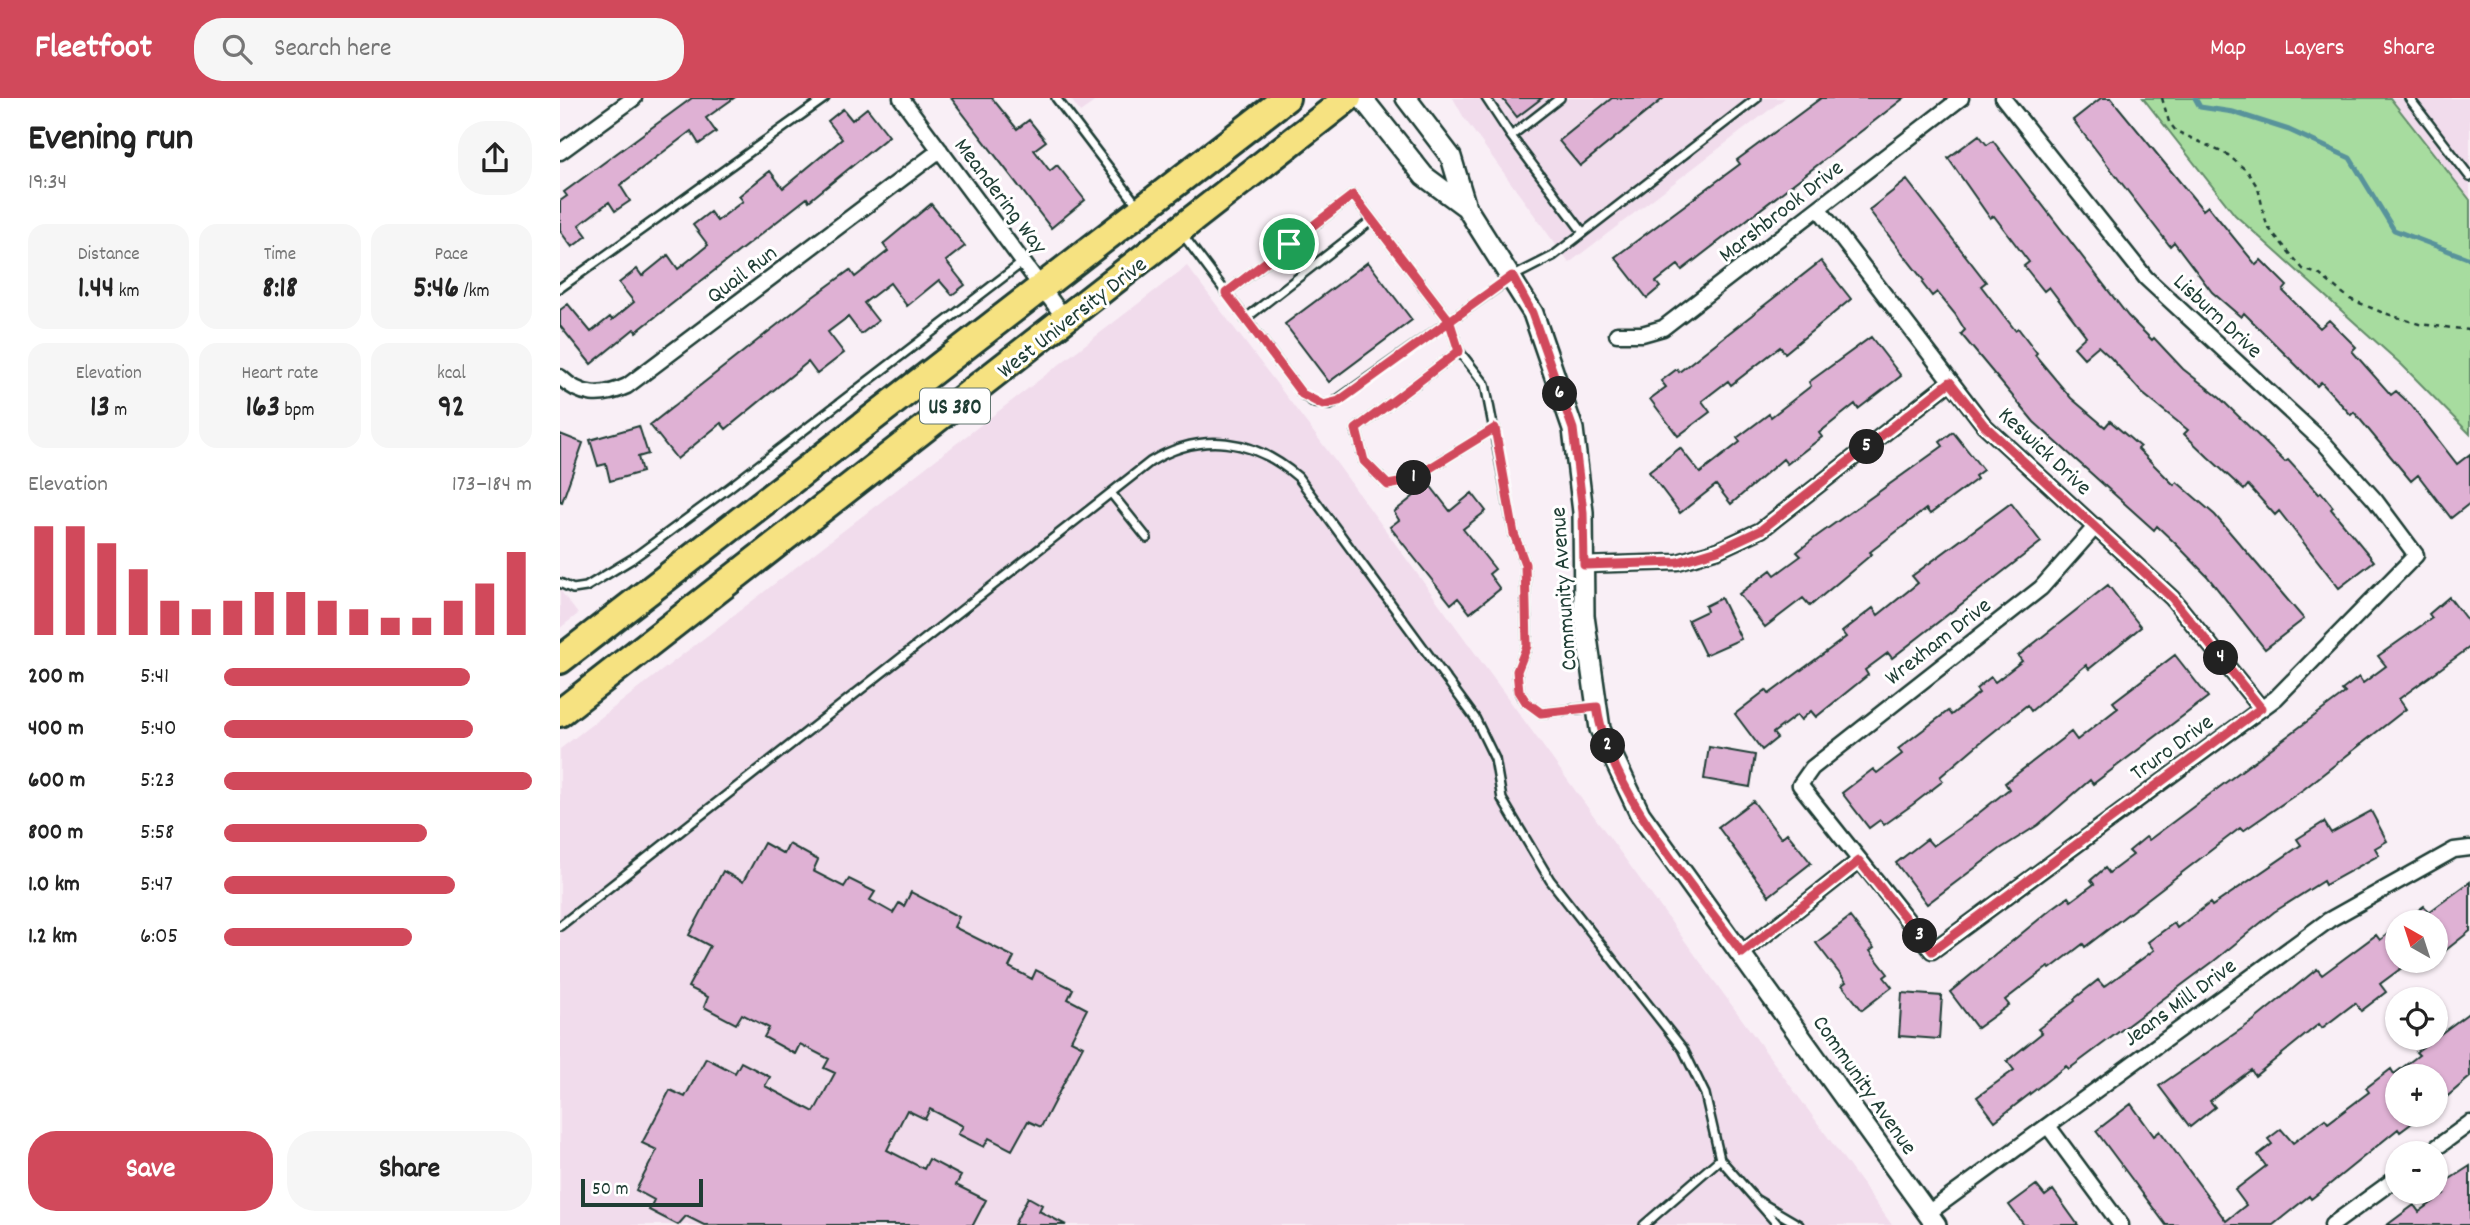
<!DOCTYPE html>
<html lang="en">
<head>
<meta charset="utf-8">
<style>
	body { margin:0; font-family:Dekko,sans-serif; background:#f6f6f6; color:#222; height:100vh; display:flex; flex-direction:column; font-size:26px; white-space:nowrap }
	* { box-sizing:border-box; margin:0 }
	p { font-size:23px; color:#767676 }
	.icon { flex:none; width:38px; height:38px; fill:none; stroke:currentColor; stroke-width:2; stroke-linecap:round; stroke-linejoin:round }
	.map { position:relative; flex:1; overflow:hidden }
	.panel { display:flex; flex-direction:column; background:#fff; width:560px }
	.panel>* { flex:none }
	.needle { width:46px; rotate:321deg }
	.controls { position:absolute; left:1825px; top:812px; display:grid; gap:14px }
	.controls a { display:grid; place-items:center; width:63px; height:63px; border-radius:50%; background:#fff; box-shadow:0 2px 5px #0004; font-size:35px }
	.scale { position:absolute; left:21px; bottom:18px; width:122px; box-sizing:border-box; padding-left:7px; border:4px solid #1f3d34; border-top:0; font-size:19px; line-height:24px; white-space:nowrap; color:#1f3d34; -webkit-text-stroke:5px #fff; paint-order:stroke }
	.pin { position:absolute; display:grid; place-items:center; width:60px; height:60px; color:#fff; margin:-30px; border:4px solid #fff; border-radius:50%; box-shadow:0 2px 7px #0007 }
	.km { position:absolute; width:35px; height:35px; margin:-18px; border-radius:50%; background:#222; color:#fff; font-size:19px; line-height:35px; text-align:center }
	.round { display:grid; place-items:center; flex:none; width:74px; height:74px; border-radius:28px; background:#f6f6f6 }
	.summary { display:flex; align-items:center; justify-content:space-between; height:119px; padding:0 28px }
	h1 { font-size:38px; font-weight:700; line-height:52px }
	.metrics { display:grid; grid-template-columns:repeat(3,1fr); gap:10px; height:119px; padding:7px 28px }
	.metrics div { display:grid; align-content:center; border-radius:18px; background:#f6f6f6; text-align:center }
	.metrics b { font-size:30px; font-weight:700 }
	.metrics small { font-size:19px; font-weight:400 }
	.metrics p { font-size:19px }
	.chart { height:196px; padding:14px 28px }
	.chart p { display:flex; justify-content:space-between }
	.chart svg { width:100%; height:126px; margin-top:7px; stroke:#d1495b; stroke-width:6 }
	.action { display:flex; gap:14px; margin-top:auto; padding:14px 28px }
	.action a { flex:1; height:80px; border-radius:28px; background:#d1495b; color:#fff; font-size:28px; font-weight:700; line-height:80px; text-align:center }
	.action a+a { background:#f6f6f6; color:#222 }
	ul { padding:0 28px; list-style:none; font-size:23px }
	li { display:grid; grid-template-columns:112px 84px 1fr; align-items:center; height:52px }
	li i { height:18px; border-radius:9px; background:#d1495b }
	header { display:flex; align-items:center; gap:42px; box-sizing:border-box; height:98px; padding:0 35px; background:#d1495b; color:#fff }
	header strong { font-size:33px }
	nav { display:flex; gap:38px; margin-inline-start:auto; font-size:24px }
	.search { width:490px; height:63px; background:#f6f6f6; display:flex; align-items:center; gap:18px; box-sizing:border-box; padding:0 24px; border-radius:28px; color:#767676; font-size:26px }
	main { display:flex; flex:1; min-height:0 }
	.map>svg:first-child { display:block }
	.built { fill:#f1dcec }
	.green { fill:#a7dc9f; stroke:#638c6a; stroke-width:2 }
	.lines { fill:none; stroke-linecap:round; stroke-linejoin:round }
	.stream { stroke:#59939b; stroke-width:5 }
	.building { fill:#dfb1d4; stroke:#1f3d34; stroke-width:2 }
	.lane-casing { stroke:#1f3d34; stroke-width:12 }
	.street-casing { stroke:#1f3d34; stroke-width:19 }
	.secondary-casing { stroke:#1f3d34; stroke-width:24 }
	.highway-casing { stroke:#1f3d34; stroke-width:32 }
	.path { stroke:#1f3d34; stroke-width:2.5; stroke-dasharray:5 5; stroke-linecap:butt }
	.lane { stroke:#fff; stroke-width:7 }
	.street { stroke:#fff; stroke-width:14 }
	.secondary { stroke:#fff; stroke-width:19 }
	.highway { stroke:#f6e281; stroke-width:26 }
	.route-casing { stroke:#fff; stroke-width:14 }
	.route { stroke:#d1495b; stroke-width:9 }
	.labels { text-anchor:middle; stroke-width:6; stroke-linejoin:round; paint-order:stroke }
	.shield { fill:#fff; stroke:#627771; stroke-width:2 }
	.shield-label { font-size:21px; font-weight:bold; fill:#1f3d34 }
	.street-label { font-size:23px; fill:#1f3d34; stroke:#fff }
</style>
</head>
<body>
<header>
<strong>Fleetfoot</strong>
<div class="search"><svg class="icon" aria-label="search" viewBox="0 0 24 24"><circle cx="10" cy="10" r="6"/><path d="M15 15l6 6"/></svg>Search here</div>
<nav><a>Map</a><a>Layers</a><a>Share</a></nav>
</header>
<main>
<section class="panel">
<div class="summary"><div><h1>Evening run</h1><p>19:34</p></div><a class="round"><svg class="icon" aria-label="share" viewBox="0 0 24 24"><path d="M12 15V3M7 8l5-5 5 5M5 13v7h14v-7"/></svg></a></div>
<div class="metrics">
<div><p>Distance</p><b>1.44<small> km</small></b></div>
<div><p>Time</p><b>8:18</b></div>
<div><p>Pace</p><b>5:46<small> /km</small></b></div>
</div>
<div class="metrics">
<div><p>Elevation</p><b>13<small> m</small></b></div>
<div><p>Heart rate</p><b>163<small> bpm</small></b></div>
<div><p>kcal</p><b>92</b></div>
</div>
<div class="chart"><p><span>Elevation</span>173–184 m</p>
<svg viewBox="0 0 160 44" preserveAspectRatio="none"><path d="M5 44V6M15 44V6M25 44V12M35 44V21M45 44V32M55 44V35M65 44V32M75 44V29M85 44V29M95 44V32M105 44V35M115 44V38M125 44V38M135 44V32M145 44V26M155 44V15"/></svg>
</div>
<ul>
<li><b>200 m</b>5:41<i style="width:80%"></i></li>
<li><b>400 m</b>5:40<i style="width:81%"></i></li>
<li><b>600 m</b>5:23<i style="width:100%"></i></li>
<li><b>800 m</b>5:58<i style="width:66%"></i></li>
<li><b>1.0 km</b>5:47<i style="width:75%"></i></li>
<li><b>1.2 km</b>6:05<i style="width:61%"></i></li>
</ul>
<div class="action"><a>Save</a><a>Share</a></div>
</section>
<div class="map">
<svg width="1910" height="1127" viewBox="0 0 1910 1127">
	<rect width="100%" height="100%" fill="#f9eff6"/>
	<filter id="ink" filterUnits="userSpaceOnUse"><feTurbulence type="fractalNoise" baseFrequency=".0143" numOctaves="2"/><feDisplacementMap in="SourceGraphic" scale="14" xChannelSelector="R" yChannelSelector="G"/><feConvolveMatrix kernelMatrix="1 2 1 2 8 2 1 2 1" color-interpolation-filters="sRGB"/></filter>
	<g filter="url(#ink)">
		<path class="built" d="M510,0H540L520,14Z
			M893,0H1225L1009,165L904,20Z
			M1830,0H1910V102Z
			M627,168L767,352L1332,1127H0V651Z
			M0,492L18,516L0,530Z"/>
		<path class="green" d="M1583,0H1830L1910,102V336L1842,267L1675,117Z"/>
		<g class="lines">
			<path class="stream" d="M1635,0L1640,9L1673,14L1729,32L1790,60L1834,132L1910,161"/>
		</g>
		<path class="building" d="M132,0H174L146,20L156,34L139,46L131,33L60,87L70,103L55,113L49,104L19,127L27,138L12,149L0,133V103L7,98L4,94Z
			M391,0H432L457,31L469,22L486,43L474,52L490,73L497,67L525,102L491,130Z
			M942,0H982L957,19Z
			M1052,0H1104L1020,68L999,43Z
			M1261,0H1344L1122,172L1118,167L1096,184L1100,189L1087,200L1055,159L1180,66L1177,62Z
			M1541,0H1551L1643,112L1648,108L1696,167L1701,162L1727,188L1723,193L1760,230L1769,222L1796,249L1792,253L1831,297L1836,293L1851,307L1897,366L1910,356V405L1891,420L1858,377L1851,383L1794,314L1791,317L1761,284L1757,288L1684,215L1681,219L1652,194L1614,144L1610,148L1513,22Z
			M307,10L329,38L249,103L247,100L76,234L74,231L31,266L0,228V212L8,206L31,234L50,219L52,222L74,204L59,185L77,171L82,178L108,157L118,171L148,147L133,127L150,114L157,123L183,103L179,98L210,73L223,90L282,41L268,23L283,11L292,22Z
			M1419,37L1427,47L1433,43L1568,218L1592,242L1594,240L1623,271L1660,300L1725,364L1728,362L1759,396L1761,394L1773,409L1771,411L1814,463L1779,490L1719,413L1715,417L1688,387L1684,392L1648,359L1624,336L1628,332L1582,295L1551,260L1538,248L1524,260L1514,249L1526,238L1489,189L1484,193L1464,168L1469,164L1434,118L1430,120L1388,60Z
			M1347,82L1426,184L1421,188L1455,232L1458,230L1477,255L1475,257L1511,300L1545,329L1550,323L1580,349L1578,351L1614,387L1617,384L1655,417L1744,521L1705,551L1647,478L1617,447L1597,428L1594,432L1474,324L1401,236L1405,232L1395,216L1377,194L1372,198L1362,185L1364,183L1309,112Z
			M371,106L405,148L386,163L405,187L392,197L379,182L347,208L330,185L304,205L318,223L301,236L288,219L268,234L284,255L257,276L248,264L166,331L161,325L117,361L90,327L250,201L290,172L295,179L328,153L323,146Z
			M1261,163L1291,201L1225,255L1220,249L1171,287L1168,283L1142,303L1150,314L1118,338L1090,301L1106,289L1101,283L1117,271L1119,274Z
			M808,164L852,222L769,284L725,226Z
			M1311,239L1341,278L1298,311L1295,306L1259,335L1262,339L1227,366L1223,361L1171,406L1156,387L1120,415L1089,374L1120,350L1140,375L1180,344L1177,340L1209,316L1211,319L1251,288L1249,284Z
			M79,328L88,356L78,359L82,374L50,383L46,366L38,368L30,342Z
			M1393,334L1423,372L1415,378L1417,381L1370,416L1366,411L1310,454L1312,456L1250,508L1243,500L1205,529L1179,496L1211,472L1215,477L1241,458L1237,454L1257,438L1383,348L1380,344Z
			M0,336L23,345L2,404L0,403Z
			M869,386L890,413L912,395L926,413L903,431L935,471L929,476L940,491L910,515L898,500L891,506L830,429L839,422L834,414Z
			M1451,405L1481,444L1332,560L1328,555L1305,572L1308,577L1256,619L1251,613L1241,622L1237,617L1213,635L1217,640L1202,652L1175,616L1206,592L1209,596L1286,539L1282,534L1313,510L1318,517L1358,485L1352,478Z
			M1548,487L1581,529L1529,571L1526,567L1471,613L1467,607L1416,648L1380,679L1383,683L1352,707L1324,727L1320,722L1309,730L1282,695L1313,671L1317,675L1342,656L1338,651L1388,613L1391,617L1419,595L1416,591L1431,579L1435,584L1462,563L1458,558Z
			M1889,499L1910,526V549L1839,601L1846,611L1744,691L1683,733L1680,730L1525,849L1523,846L1490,871L1488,869L1445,902L1449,907L1417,930L1390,894L1494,809L1508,799L1511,803L1534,786L1531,782L1545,770L1549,775L1573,757L1569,753L1586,739L1589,742L1785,595L1782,592L1799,579L1803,585L1826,568L1818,558L1872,520L1869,516Z
			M1161,500L1181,541L1145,557L1128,522L1147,513L1145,508Z
			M1615,557L1648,599L1533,686L1530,682L1478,727L1440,751L1367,806L1336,765L1367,741L1373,748L1410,722L1449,691L1445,685L1511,634L1517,642L1558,610L1553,604Z
			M1149,649L1195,657L1190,689L1144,681Z
			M1193,703L1221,740L1227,735L1251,765L1209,798L1158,729Z
			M1811,713L1827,743L1815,750L1819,757L1765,787L1763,783L1714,814L1654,863L1509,971L1506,968L1435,1023L1417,999L1454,972L1447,963L1482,935L1478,931L1515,903L1514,901L1538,882L1544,889L1594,852L1588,844L1614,825L1617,830L1650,805L1652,808L1741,747L1737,741L1764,724L1771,735Z
			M204,745L224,756L229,746L258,762L253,773L284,789L289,781L315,794L310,802L333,815L339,805L344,808L351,794L399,819L394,829L454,859L449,869L472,881L476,872L513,891L508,901L527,911L511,942L523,948L481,1029L468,1023L452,1052L429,1040L424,1049L398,1036L403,1028L370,1011L365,1021L347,1012L327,1052L364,1071L369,1061L401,1078L396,1087L426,1102L413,1127H144L126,1118L118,1127L89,1112L94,1102L76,1092L97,1052L82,1045L110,992L125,999L146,960L175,975L181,964L210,979L205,988L254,1014L275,975L264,970L269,961L240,946L235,956L204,939L209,930L182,916L176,926L144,909L148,899L128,889L150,848L129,837L163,773L183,784Z
			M1910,784V833L1876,860V824H1843L1864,808L1869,814Z
			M1290,819L1314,850L1310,853L1328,876L1324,879L1332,889L1302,912L1282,887L1286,884L1256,845Z
			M1838,828V863H1851L1820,886L1826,894L1801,913L1795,905L1762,930L1759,926L1695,978L1691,972L1650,1003L1655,1009L1630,1029L1599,988L1693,923L1757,871L1762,877L1816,837L1820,842Z
			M1342,895L1382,898L1379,941L1339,938Z
			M1910,914V979L1876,1008V978H1836L1838,1017H1863L1840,1034L1838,1031L1764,1091L1751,1101L1749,1098L1713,1127H1606L1536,1033L1571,1006L1594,1038L1600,1033L1666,1123L1686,1107L1675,1092L1706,1068L1698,1057L1712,1046L1708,1041L1721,1031L1733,1045L1765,1021L1768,1025L1809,994L1806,990L1831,971L1834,976L1859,957L1856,954Z
			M1910,1068V1127H1827L1854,1107L1859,1114L1885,1095L1879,1088Z
			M1476,1087L1485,1098L1493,1092L1518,1127H1464L1449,1107Z
			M468,1099L482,1107L479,1113L506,1127H454Z"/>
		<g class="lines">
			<g class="lane-casing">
				<path id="lane" d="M496,0L578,108
					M926,0L951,38
					M1000,0L951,38L1022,133
					M1849,0L1910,79
					M623,137L742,296L755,305L770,307L952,179L993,158L1197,0
					M0,190L265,0
					M666,195L793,97L889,222L899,253L925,286L954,436L965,466L967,548L957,573L959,593L966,604L981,615L1034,609
					M685,221L812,122
					M899,253L796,331L804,363L828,387L849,383L935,330
					M551,395L587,440
					M0,485L13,491L26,489L72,461L170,389L463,164
					M0,828L590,364C641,333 693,340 738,379L915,620L935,661L942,701L990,782L1123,951L1145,996L1160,1061L1218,1127
					M1195,1101L1239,1127
					M1084,1127L1160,1061"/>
			</g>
			<g class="street-casing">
				<path id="street" d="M341,0L506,222
					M1443,0L1586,180L1764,345L1815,402L1856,457L1716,600L1372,853L1240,687L1252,670L1481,490L1536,428
					M0,54L74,0
					M1259,111L1424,327L1612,500L1701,610
					M1057,236H1082L1103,230L1401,0
					M0,279C21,299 41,300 67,288L380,52
					M1023,467L1118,464L1158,452L1201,432L1390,284
					M1182,855L1299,763
					M1488,1028L1561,1127
					M1869,1055L1910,1025
					M1368,1115L1769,822L1894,752L1910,750
					M1772,1127L1838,1079"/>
			</g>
			<g class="secondary-casing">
				<path id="secondary" d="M802,0L864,78L906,109
					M846,0L891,59L906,109L973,215L1013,331L1023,414L1024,518L1040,631L1080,716L1376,1127"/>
			</g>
			<g class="highway-casing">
				<path id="highway" d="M0,562L726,0
					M0,615L788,0"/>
			</g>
			<path class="path" d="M1602,0L1609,24L1616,33L1668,57L1688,74L1698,90L1707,128L1743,171L1760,177L1790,201L1821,214L1859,226L1910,232"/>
			<use href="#lane" class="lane"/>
			<use href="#street" class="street"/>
			<use href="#secondary" class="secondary"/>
			<use href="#highway" class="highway"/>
		</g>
	</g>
	<g class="lines" filter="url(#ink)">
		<g class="route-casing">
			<path id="route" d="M729,146L793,97L889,222L899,253L796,331L804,363L828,387L849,383L935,330L954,436L965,466L967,548L957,573L959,593L966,604L981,615L1037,609C1049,694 1132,787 1182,855L1299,763L1372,853L1701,610L1612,500L1424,327L1390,284L1201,432L1158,452L1118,464L1024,467L1023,414L1013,331L972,215L952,178L779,303L763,307L742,296L666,195L729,146"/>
		</g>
		<use href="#route" class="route"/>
	</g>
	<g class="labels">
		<rect class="shield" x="360" y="290.5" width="70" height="35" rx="5"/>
		<g class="shield-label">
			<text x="395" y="315">US 380</text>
		</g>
		<g class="street-label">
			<text transform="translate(442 97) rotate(53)" y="8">Meandering Way</text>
			<text transform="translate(1220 112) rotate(-38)" y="8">Marshbrook Drive</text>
			<text transform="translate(181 175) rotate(-37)" y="8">Quail Run</text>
			<text transform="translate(1659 217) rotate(43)" y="8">Lisburn Drive</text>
			<text transform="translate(511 218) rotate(-38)" y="8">West University Drive</text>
			<text transform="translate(1486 352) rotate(43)" y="8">Keswick Drive</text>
			<text transform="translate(1002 491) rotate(-94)" y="8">Community Avenue</text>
			<text transform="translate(1377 542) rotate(-38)" y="8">Wrexham Drive</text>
			<text transform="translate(1611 648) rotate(-36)" y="8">Truro Drive</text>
			<text transform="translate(1619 903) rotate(-36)" y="8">Jeans Mill Drive</text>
			<text transform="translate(1306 986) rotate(55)" y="8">Community Avenue</text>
		</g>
	</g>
</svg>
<div class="controls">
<a><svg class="needle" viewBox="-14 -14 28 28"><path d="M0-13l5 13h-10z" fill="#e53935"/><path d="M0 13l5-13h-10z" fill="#767676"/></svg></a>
<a><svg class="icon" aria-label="locate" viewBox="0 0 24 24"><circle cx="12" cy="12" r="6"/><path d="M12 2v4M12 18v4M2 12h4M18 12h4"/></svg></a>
<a>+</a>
<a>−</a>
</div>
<div class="scale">50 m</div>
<div class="pin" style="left:729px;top:146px;background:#1e9e55"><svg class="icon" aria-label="arrive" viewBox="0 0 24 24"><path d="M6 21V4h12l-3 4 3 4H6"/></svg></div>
<b class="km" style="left:854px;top:380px">1</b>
<b class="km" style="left:1048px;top:648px">2</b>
<b class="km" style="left:1360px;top:838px">3</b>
<b class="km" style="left:1661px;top:560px">4</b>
<b class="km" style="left:1307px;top:349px">5</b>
<b class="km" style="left:1000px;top:296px">6</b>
</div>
</main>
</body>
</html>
